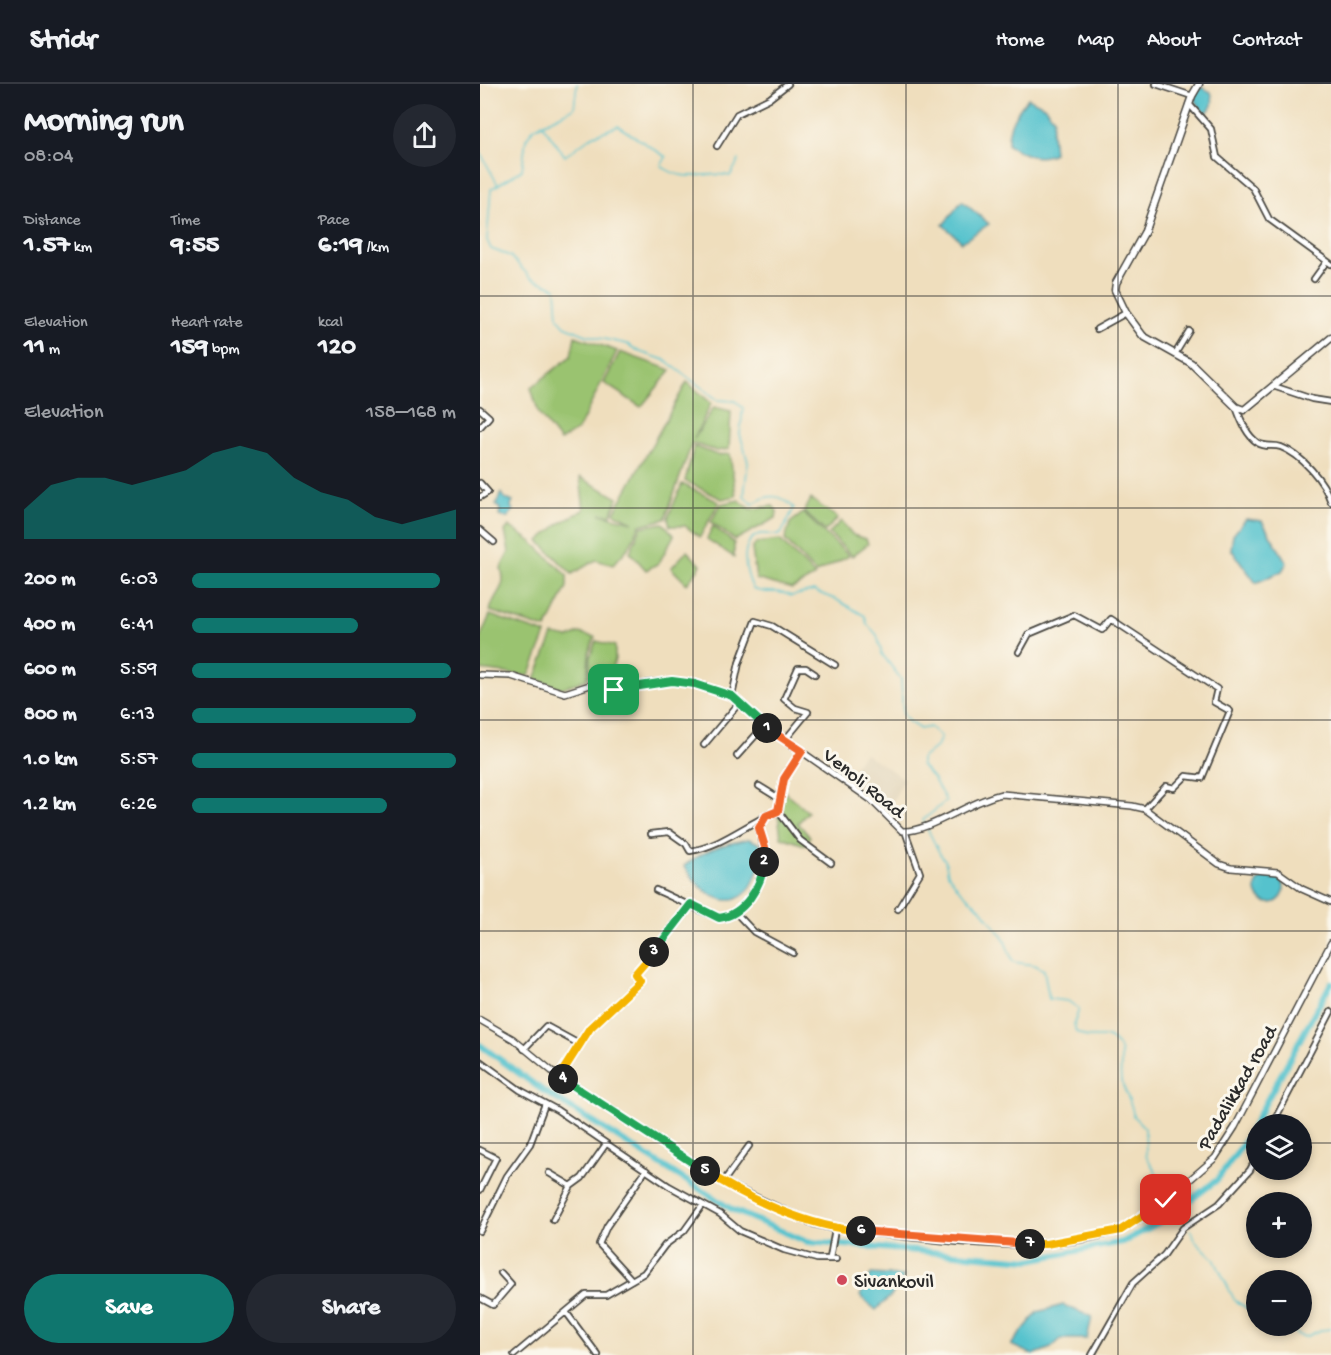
<!DOCTYPE html>
<html lang="en">
<head>
<meta charset="utf-8">
<style>
	body { margin:0; font-family:"Gochi Hand",sans-serif; background:#242831; color:#f1f3f6; height:100vh; display:flex; flex-direction:column; font-size:22px; white-space:nowrap }
	* { box-sizing:border-box; margin:0 }
	p { font-size:20px; color:#9ea1a6 }
	.icon { flex:none; width:33px; height:33px; fill:none; stroke:currentColor; stroke-width:2; stroke-linecap:round; stroke-linejoin:round }
	.map { position:relative; flex:1; overflow:hidden }
	.drawer { display:flex; flex-direction:column; background:#171b24; width:480px }
	.drawer>* { flex:none }
	.controls { position:absolute; left:766px; top:1030px; display:grid; gap:12px }
	.controls a { display:grid; place-items:center; width:66px; height:66px; border-radius:50%; background:#171b24; box-shadow:0 3px 9px #0003; font-size:30px }
	.pin { position:absolute; display:grid; place-items:center; width:51px; height:51px; color:#fff; margin:-26px; border-radius:12px; box-shadow:0 3px 9px #0006 }
	.km { position:absolute; width:30px; height:30px; margin:-15px; border-radius:50%; background:#222; color:#fff; font-size:16px; line-height:30px; text-align:center }
	.round { display:grid; place-items:center; flex:none; width:63px; height:63px; border-radius:32px; background:#242831 }
	.summary { display:flex; align-items:center; justify-content:space-between; height:102px; padding:0 24px }
	h1 { font-size:33px; font-weight:700; line-height:45px }
	.figures { display:grid; grid-template-columns:repeat(3,1fr); gap:9px; height:102px; padding:6px 24px }
	.figures div { display:grid; align-content:center }
	.figures b { font-size:26px; font-weight:700 }
	.figures small { font-size:16px; font-weight:400 }
	.figures p { font-size:16px }
	.chart { height:168px; padding:12px 24px }
	.chart p { display:flex; justify-content:space-between }
	.chart svg { width:100%; height:108px; margin-top:6px; fill:#0f766e; opacity:.7 }
	.cta { display:flex; gap:12px; margin-top:auto; padding:12px 24px }
	.cta a { flex:1; height:69px; border-radius:36px; background:#0f766e; color:#fff; font-size:24px; font-weight:700; line-height:69px; text-align:center }
	.cta a+a { background:#242831; color:#f1f3f6 }
	ul { padding:0 24px; list-style:none; font-size:20px }
	li { display:grid; grid-template-columns:96px 72px 1fr; align-items:center; height:45px }
	li i { height:15px; border-radius:8px; background:#0f766e }
	header { display:flex; align-items:center; gap:36px; box-sizing:border-box; height:84px; padding:0 30px; background:#171b24; border-bottom:2px solid #363941 }
	header strong { font-size:28px }
	nav { display:flex; gap:33px; margin-inline-start:auto; font-size:21px }
	main { display:flex; flex:1; min-height:0 }
	.map>svg:first-child { display:block }
	.built { fill:#decfb1 }
	.green { fill:#9ac36f; stroke:#62774d; stroke-width:1.5 }
	.water { fill:#55c2cd; stroke:#40767c; stroke-width:1.5 }
	.lines { fill:none; stroke-linecap:round; stroke-linejoin:round }
	.stream { stroke:#55c2cd; stroke-width:1.5 }
	.canal { stroke:#55c2cd; stroke-width:6 }
	.minor-casing { stroke:#484641; stroke-width:8 }
	.tertiary-casing { stroke:#484641; stroke-width:8 }
	.secondary-casing { stroke:#484641; stroke-width:9 }
	.minor { stroke:#fff; stroke-width:4.5 }
	.tertiary { stroke:#fff; stroke-width:5 }
	.secondary { stroke:#fff; stroke-width:6 }
	.split-1-casing { stroke:#fff; stroke-width:12 }
	.split-2-casing { stroke:#fff; stroke-width:12 }
	.split-3-casing { stroke:#fff; stroke-width:12 }
	.split-4-casing { stroke:#fff; stroke-width:12 }
	.split-5-casing { stroke:#fff; stroke-width:12 }
	.split-6-casing { stroke:#fff; stroke-width:12 }
	.split-7-casing { stroke:#fff; stroke-width:12 }
	.split-8-casing { stroke:#fff; stroke-width:12 }
	.split-1 { stroke:#22a559; stroke-width:8 }
	.split-2 { stroke:#f0652b; stroke-width:8 }
	.split-3 { stroke:#22a559; stroke-width:8 }
	.split-4 { stroke:#f5b400; stroke-width:8 }
	.split-5 { stroke:#22a559; stroke-width:8 }
	.split-6 { stroke:#f5b400; stroke-width:8 }
	.split-7 { stroke:#f0652b; stroke-width:8 }
	.split-8 { stroke:#f5b400; stroke-width:8 }
	.grid { fill:none; stroke:#2b2b2b; stroke-width:1.5; stroke-opacity:0.55 }
	.poi-dot { fill:#d1495b; stroke:#fbf7ec; stroke-width:2 }
	.labels { text-anchor:middle; stroke-width:6; stroke-linejoin:round; paint-order:stroke }
	.street-label { font-size:20px; fill:#2b2b2b; stroke:#fbf7ec }
	.poi-label { font-size:20px; fill:#2b2b2b; stroke:#fbf7ec; text-anchor:start }
</style>
</head>
<body>
<header>
<strong>Stridr</strong>
<nav><a>Home</a><a>Map</a><a>About</a><a>Contact</a></nav>
</header>
<main>
<section class="drawer">
<div class="summary"><div><h1>Morning run</h1><p>08:04</p></div><a class="round"><svg class="icon" aria-label="share" viewBox="0 0 24 24"><path d="M12 15V3M7 8l5-5 5 5M5 13v7h14v-7"/></svg></a></div>
<div class="figures">
<div><p>Distance</p><b>1.57<small> km</small></b></div>
<div><p>Time</p><b>9:55</b></div>
<div><p>Pace</p><b>6:19<small> /km</small></b></div>
</div>
<div class="figures">
<div><p>Elevation</p><b>11<small> m</small></b></div>
<div><p>Heart rate</p><b>159<small> bpm</small></b></div>
<div><p>kcal</p><b>120</b></div>
</div>
<div class="chart"><p><span>Elevation</span>158–168 m</p>
<svg viewBox="0 0 160 44" preserveAspectRatio="none"><path d="M0 44V32L10 22L20 19L30 19L40 22L50 19L60 16L70 9L80 6L90 9L100 19L110 25L120 28L130 35L140 38L150 35L160 32V44z"/></svg>
</div>
<ul>
<li><b>200 m</b>6:03<i style="width:94%"></i></li>
<li><b>400 m</b>6:41<i style="width:63%"></i></li>
<li><b>600 m</b>5:59<i style="width:98%"></i></li>
<li><b>800 m</b>6:13<i style="width:85%"></i></li>
<li><b>1.0 km</b>5:57<i style="width:100%"></i></li>
<li><b>1.2 km</b>6:26<i style="width:74%"></i></li>
</ul>
<div class="cta"><a>Save</a><a>Share</a></div>
</section>
<div class="map">
<svg width="851" height="1271" viewBox="0 0 851 1271">
	<rect width="100%" height="100%" fill="#fbf7ec"/>
	<filter id="ink" filterUnits="userSpaceOnUse"><feTurbulence type="fractalNoise" baseFrequency=".0167" numOctaves="2"/><feDisplacementMap in="SourceGraphic" scale="12" xChannelSelector="R" yChannelSelector="G"/><feConvolveMatrix kernelMatrix="1 2 1 2 8 2 1 2 1" color-interpolation-filters="sRGB"/></filter>
	<filter id="wash" filterUnits="userSpaceOnUse"><feTurbulence type="fractalNoise" baseFrequency=".008" numOctaves="4" result="noise"/><feDisplacementMap in="SourceGraphic" scale="24" xChannelSelector="R" yChannelSelector="G"/><feGaussianBlur stdDeviation="1.35" result="paint"/><feColorMatrix in="noise" values="0 0 0 0 0 0 0 0 0 0 0 0 0 0 0 0 0 1.4 0 .05"/><feComposite in="paint" operator="in"/></filter>
	<g filter="url(#wash)">
		<rect width="100%" height="100%" fill="#efdebd"/>
		<path class="built" d="M385,669L424,695L407,728L363,695Z"/>
		<path class="green" d="M95,252L137,267L98,346L80,357L59,330L51,304L91,272Z
			M140,268L191,286L161,323L124,299Z
			M207,298L231,319L214,355L234,323L251,327L249,365L237,367L212,359L185,435L160,441L149,463L133,481L116,476L92,490L59,457L80,439L104,426L100,393L138,414L131,431L120,430L153,438L134,429Z
			M214,362L237,371L250,370L256,412L242,415L205,397Z
			M202,400L239,418L220,453L205,442H190L188,434Z
			M331,415L358,434L345,447L324,428Z
			M259,416L270,425L293,422L297,427L296,434L255,456L231,438L241,420Z
			M323,429L369,472L336,489L305,456L310,439Z
			M361,437L373,451L386,455L388,460L372,472L349,449Z
			M183,439L194,451L179,479L166,486L150,468L161,443Z
			M29,442L52,458L87,491V503L66,545L10,527C14,507 28,506 21,484L29,468L25,447Z
			M233,442L254,459V473L227,455Z
			M300,456L335,492L312,505L276,495L272,465L276,459Z
			M207,467L221,481L207,500L191,484Z
			M10,531L66,550L49,592L0,586V554Z
			M99,549L115,553L109,568L107,595L82,604L55,595L73,551L89,554Z
			M116,557L135,562V576L126,597L109,593L110,573Z
			M305,708L328,728L318,739L330,753L325,761L301,753L298,731Z"/>
		<path class="water" d="M721,3L731,8C734,18 733,24 725,30L713,13Z
			M548,14L564,22L574,34L572,48L574,69C557,78 542,69 528,61C527,41 536,29 548,14Z
			M482,117L509,140L482,158L463,141Z
			M21,409L26,415L33,418L31,422L33,427L27,434L19,432L20,425L16,421Z
			M766,435L782,437L807,479L802,487L776,499L751,465L753,451Z
			M269,755L281,760C280,824 239,836 204,782C222,767 247,759 269,755Z
			M776 805a14 14 0 1 1 28 0a14 14 0 1 1-28 0Z
			M391,1190L424,1192L412,1211L396,1226L380,1212Z
			M583,1221L612,1233L607,1255H581L571,1264L553,1271L531,1261L558,1228Z"/>
		<g class="lines">
			<path class="stream" d="M97,0L94,24L54,44L46,55L42,86L11,105L7,156L11,165L30,172L51,194L76,204L78,234L85,242L106,251L147,260L160,268L185,276L238,316L255,317L263,324L260,350L268,378L264,412L273,420C289,409 300,410 314,424L301,450C293,454 285,447 277,451C258,461 266,490 273,505C287,511 298,505 311,512L334,507L357,516L385,532L387,540L397,551L402,570L421,595L423,630L429,638L440,645L450,643L461,653L457,662L441,675V681L453,694L466,717L443,736L445,740
				M61,39L85,72L112,52L138,42L186,73L181,82C208,101 221,86 250,92L259,76
				M0,68L17,99
				M447,744L460,770L465,776L468,790L479,805L503,827L524,855L533,878L555,881L564,886L569,915L588,917L599,925L594,940L596,948L607,953H628C633,956 636,958 639,963C644,974 639,985 641,996C644,1007 654,1022 653,1032L665,1044L666,1071L691,1116
				M711,1146L713,1154L734,1175L755,1217L777,1230
				M810,1242L816,1250L825,1253L841,1246L851,1245"/>
			<path class="canal" d="M0,961L62,1006L253,1126L327,1158L550,1176L643,1158L685,1135L737,1096L763,1060L851,899"/>
		</g>
	</g>
	<g filter="url(#ink)">
		<g class="lines">
			<g class="minor-casing">
				<path id="minor" d="M676,0L712,12
					M709,20L731,45L737,73L773,104L789,135L851,180
					M237,62L257,30L290,14L308,0
					M834,195L847,177
					M617,245L646,229
					M695,270L709,247
					M793,302L832,315L851,318
					M756,323C761,336 766,351 778,359C786,364 793,360 801,363C822,371 844,397 851,418
					M0,325L9,333L0,343
					M0,399L8,408L0,413
					M0,446L14,458
					M539,568L549,550L594,531L622,546L631,535L737,605L734,618L750,627L722,694L706,692L694,704L686,702L665,725
					M252,612L259,579L275,537L292,542L355,581
					M305,656L328,628L315,624L304,615L318,584H326L335,590
					M224,661L260,618
					M257,672L284,642
					M279,702L300,715
					M298,727L320,756L351,779
					M171,750L189,748L206,760L210,767C243,762 268,738 298,727L304,695L322,667
					M176,806C188,811 232,833 240,834C248,834 255,829 260,824C284,801 288,775 279,744L286,732
					M418,825L440,789L425,747
					M256,829L274,848L313,869
					M44,965L66,942L99,960
					M0,977L40,1006L77,1026L189,1102L240,1130L260,1147L304,1166L337,1175H356
					M79,993L110,944L160,897L155,890L211,820
					M792,1041L851,928
					M69,1089L91,1102
					M243,1098L269,1062
					M0,1106L16,1074L0,1066
					M73,1136L91,1102L102,1094L126,1060
					M0,1147L27,1092L50,1060L65,1020
					M350,1174L355,1145
					M152,1196L119,1160L127,1142L166,1086
					M0,1214L13,1221L31,1200L21,1189
					M86,1228L118,1271
					M34,1271L106,1211H126L164,1189L185,1161L204,1147L222,1122
					M612,1271L653,1199L684,1171L703,1144L739,1120L770,1086L777,1073"/>
			</g>
			<g class="tertiary-casing">
				<path id="tertiary" d="M0,591L31,592L85,609L110,601L143,607L168,599L192,597L215,600L252,612L285,642L391,716L422,747C448,749 491,716 522,710L652,722L665,725L739,780L751,784L798,788L822,805L851,818
					M0,936L33,955L79,993L243,1098L334,1140L355,1145C442,1153 557,1175 639,1146C655,1140 672,1125 686,1116
					M692,1111L735,1074L755,1043L851,859"/>
			</g>
			<g class="secondary-casing">
				<path id="secondary" d="M719,0L712,12L664,149L636,199L635,206L646,229L663,252L711,279L756,323L764,326L851,254"/>
			</g>
			<use href="#minor" class="minor"/>
			<use href="#tertiary" class="tertiary"/>
			<use href="#secondary" class="secondary"/>
		</g>
	</g>
	<g class="lines" filter="url(#ink)">
		<g class="split-1-casing">
			<path id="split-1" d="M134,606L192,597L215,600L252,612L287,644"/>
		</g>
		<g class="split-2-casing">
			<path id="split-2" d="M284,778L285,763L279,744L286,732L298,727L304,695L322,667L287,644"/>
		</g>
		<g class="split-3-casing">
			<path id="split-3" d="M174,868L211,820L239,834C264,831 282,802 284,778"/>
		</g>
		<g class="split-4-casing">
			<path id="split-4" d="M83,995L79,993L110,944L160,897L155,890L174,868"/>
		</g>
		<g class="split-5-casing">
			<path id="split-5" d="M83,995L225,1087"/>
		</g>
		<g class="split-6-casing">
			<path id="split-6" d="M225,1087C270,1116 329,1143 381,1147"/>
		</g>
		<g class="split-7-casing">
			<path id="split-7" d="M381,1147L550,1160"/>
		</g>
		<g class="split-8-casing">
			<path id="split-8" d="M550,1160H566L641,1146L686,1116"/>
		</g>
		<use href="#split-1" class="split-1"/>
		<use href="#split-2" class="split-2"/>
		<use href="#split-3" class="split-3"/>
		<use href="#split-4" class="split-4"/>
		<use href="#split-5" class="split-5"/>
		<use href="#split-6" class="split-6"/>
		<use href="#split-7" class="split-7"/>
		<use href="#split-8" class="split-8"/>
	</g>
	<path class="grid" d="M213,0V1271M426,0V1271M638,0V1271M0,212H851M0,424H851M0,636H851M0,847H851M0,1059H777M822,1059H851"/>
	<circle class="poi-dot" cx="362" cy="1196" r="6"/>
	<g class="labels">
		<g class="street-label">
			<text transform="translate(385 698) rotate(39)" y="7">Venoli Road</text>
			<text transform="translate(756 1003) rotate(-60)" y="7">Padalikkad road</text>
		</g>
		<g class="poi-label">
			<text x="374" y="1203">Sivankovil</text>
		</g>
	</g>
</svg>
<div class="controls">
<a><svg class="icon" aria-label="layers" viewBox="0 0 24 24"><path d="M12 4l9 5-9 5-9-5zM3 14l9 5 9-5"/></svg></a>
<a>+</a>
<a>−</a>
</div>
<div class="pin" style="left:134px;top:606px;background:#1e9e55"><svg class="icon" aria-label="arrive" viewBox="0 0 24 24"><path d="M6 21V4h12l-3 4 3 4H6"/></svg></div>
<div class="pin" style="left:686px;top:1116px;background:#d93025"><svg class="icon" aria-label="check" viewBox="0 0 24 24"><path d="M5 12l5 5 9-10"/></svg></div>
<b class="km" style="left:287px;top:644px">1</b>
<b class="km" style="left:284px;top:778px">2</b>
<b class="km" style="left:174px;top:868px">3</b>
<b class="km" style="left:83px;top:995px">4</b>
<b class="km" style="left:225px;top:1087px">5</b>
<b class="km" style="left:381px;top:1147px">6</b>
<b class="km" style="left:550px;top:1160px">7</b>
</div>
</main>
</body>
</html>
